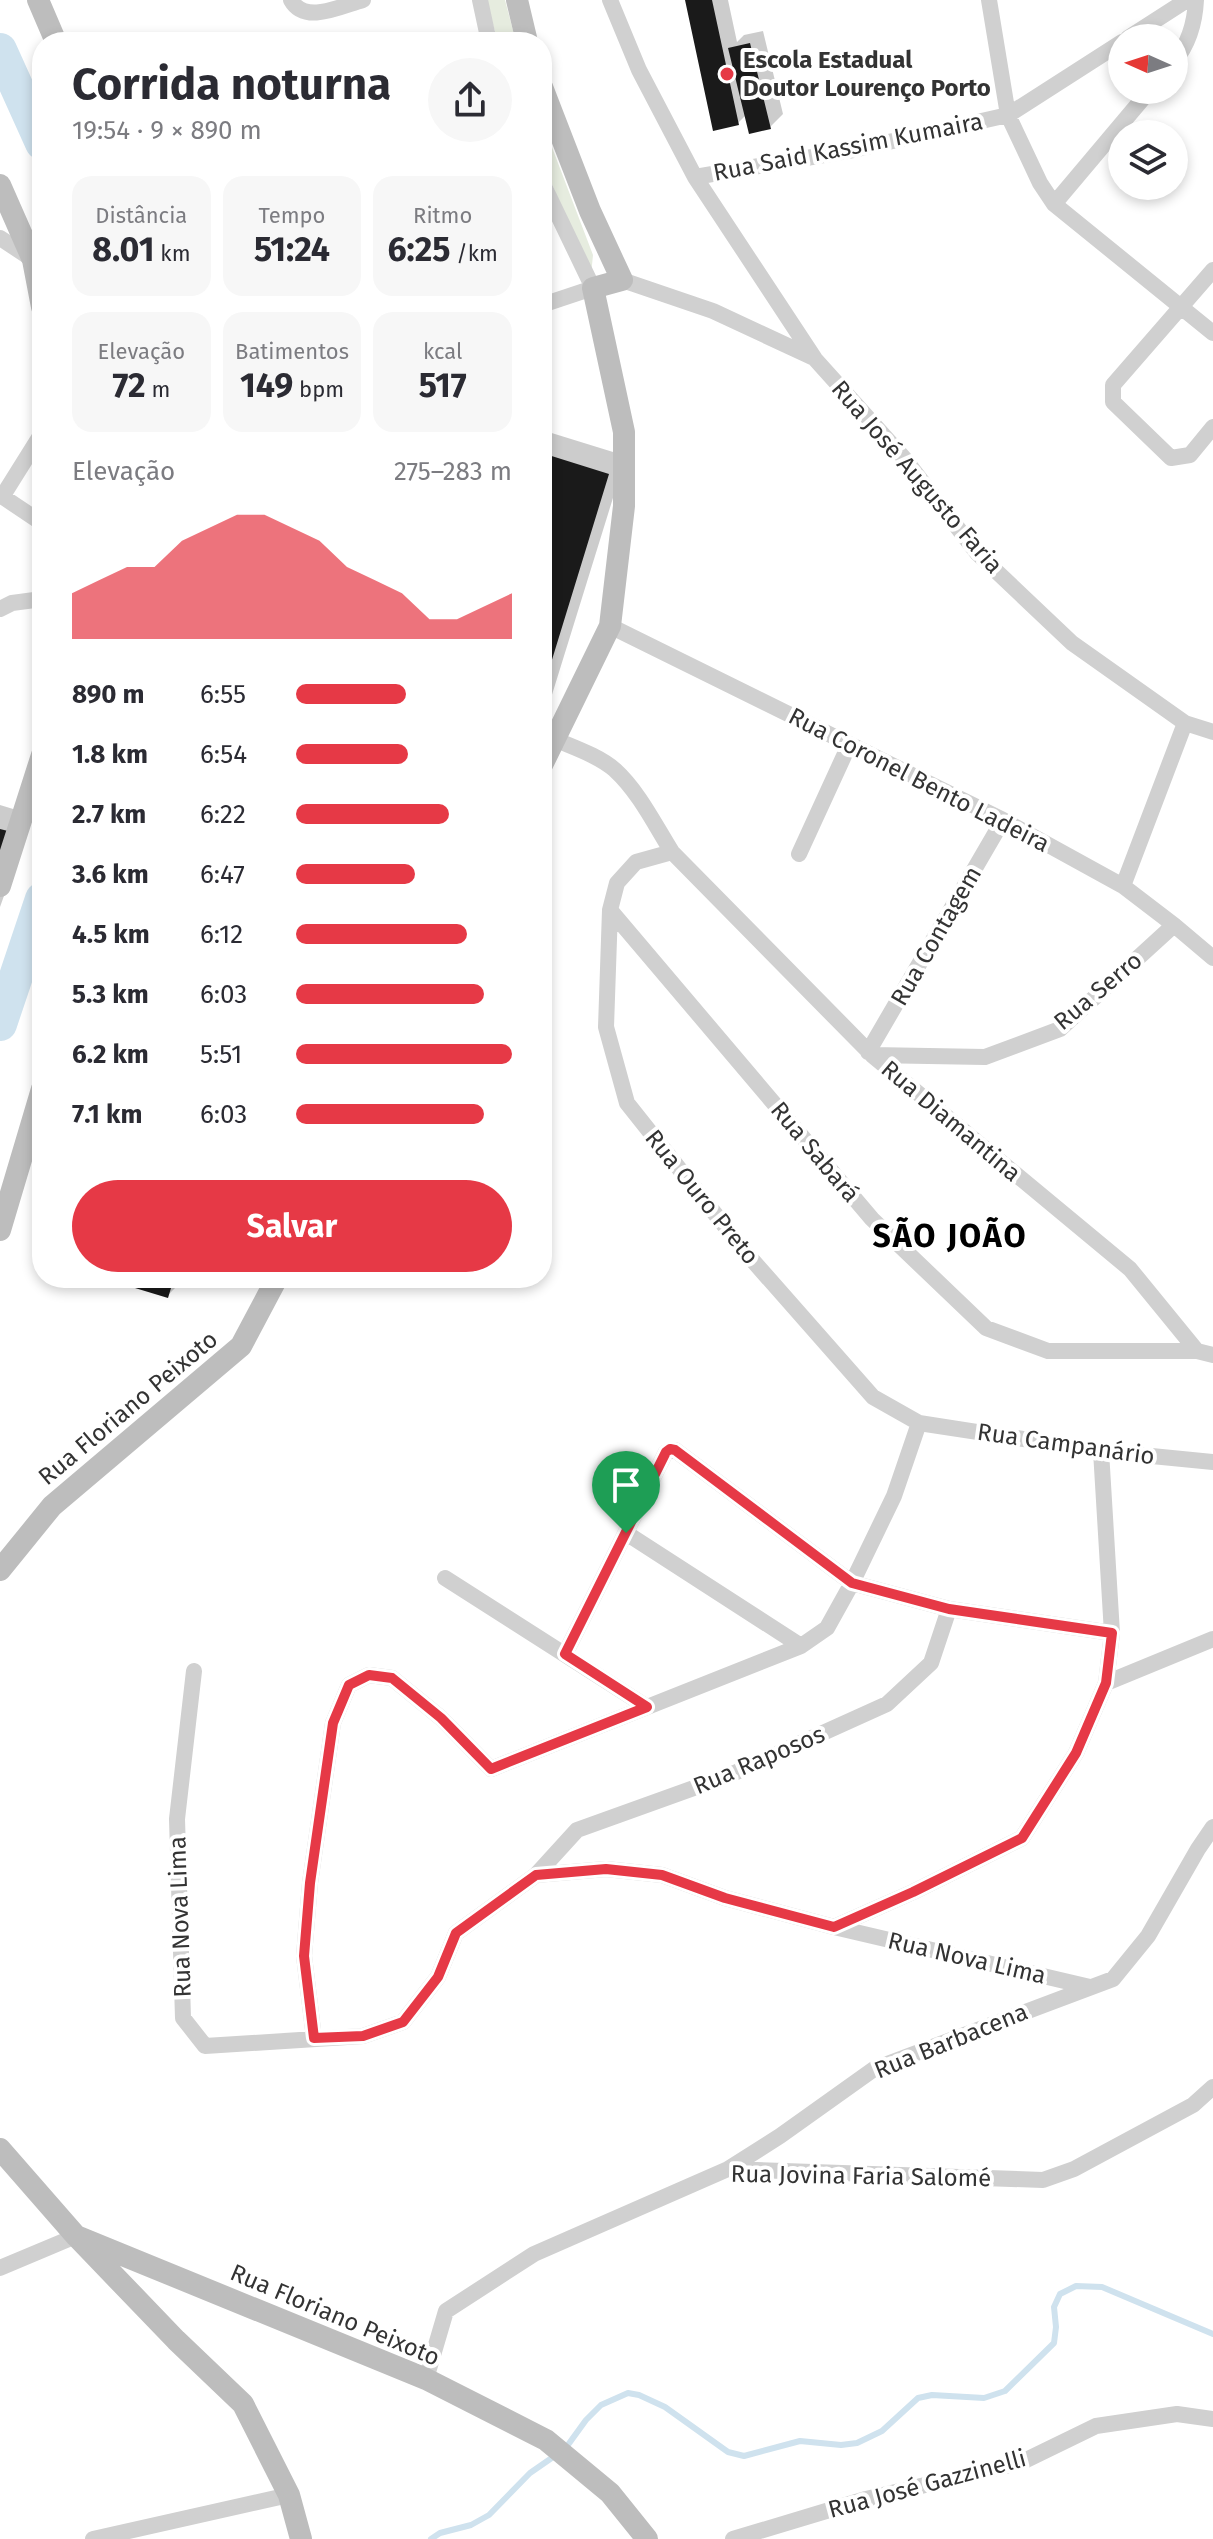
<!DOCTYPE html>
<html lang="pt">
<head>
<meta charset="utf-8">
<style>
	body { margin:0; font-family:"Fira Sans",sans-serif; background:#f7f7f7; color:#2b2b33; height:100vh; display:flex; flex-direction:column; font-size:30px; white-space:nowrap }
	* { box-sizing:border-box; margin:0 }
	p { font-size:26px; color:#7c7c81 }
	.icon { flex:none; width:44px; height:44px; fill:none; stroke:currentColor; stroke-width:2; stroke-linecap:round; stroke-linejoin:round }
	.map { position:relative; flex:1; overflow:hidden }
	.side { position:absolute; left:32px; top:32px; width:520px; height:1256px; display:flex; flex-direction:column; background:#fff; border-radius:32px; box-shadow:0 4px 12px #0003 }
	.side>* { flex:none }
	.needle { width:52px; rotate:273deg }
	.fabs { position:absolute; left:1108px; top:24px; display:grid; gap:16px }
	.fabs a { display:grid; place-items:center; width:80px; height:80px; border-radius:50%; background:#fff; box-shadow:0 4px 12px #0003; font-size:40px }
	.pin { position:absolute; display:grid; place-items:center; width:68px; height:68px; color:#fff; margin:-82px -34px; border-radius:50% 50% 50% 0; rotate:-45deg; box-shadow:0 0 8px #0007 }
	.pin .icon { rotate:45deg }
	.round { display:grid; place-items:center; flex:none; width:84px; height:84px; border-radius:42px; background:#f7f7f7 }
	.headline { display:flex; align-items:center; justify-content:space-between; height:136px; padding:0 40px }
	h1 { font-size:44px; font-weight:700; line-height:60px }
	.figures { display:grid; grid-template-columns:repeat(3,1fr); gap:12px; height:136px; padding:8px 40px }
	.figures div { display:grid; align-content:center; border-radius:20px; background:#f7f7f7; text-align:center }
	.figures b { font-size:34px; font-weight:700 }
	.figures small { font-size:22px; font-weight:400 }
	.figures p { font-size:22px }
	.chart { height:224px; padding:16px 40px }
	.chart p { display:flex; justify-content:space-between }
	.chart svg { width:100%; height:144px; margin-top:8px; fill:#e63946; opacity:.7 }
	.primary-button { display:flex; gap:16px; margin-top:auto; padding:16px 40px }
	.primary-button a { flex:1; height:92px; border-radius:48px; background:#e63946; color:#fff; font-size:32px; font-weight:700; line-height:92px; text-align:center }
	ul { padding:0 40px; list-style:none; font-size:26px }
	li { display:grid; grid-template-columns:128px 96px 1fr; align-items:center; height:60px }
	li i { height:20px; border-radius:10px; background:#e63946 }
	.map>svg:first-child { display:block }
	.green { fill:#e6ecdf }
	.shadow { fill:#0003 }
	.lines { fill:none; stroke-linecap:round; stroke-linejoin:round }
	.stream { stroke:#cfe2ee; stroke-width:6 }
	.river { stroke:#cfe2ee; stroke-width:34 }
	.building { fill:#1a1a1a }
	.street { stroke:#d0d0d0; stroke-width:16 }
	.secondary { stroke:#bdbdbd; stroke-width:22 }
	.route-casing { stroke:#fff; stroke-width:16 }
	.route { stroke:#e63946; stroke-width:10 }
	.poi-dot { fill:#e63946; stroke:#fff; stroke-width:3 }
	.labels { text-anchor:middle; stroke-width:8; stroke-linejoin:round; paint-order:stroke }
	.poi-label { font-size:24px; font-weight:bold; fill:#333; stroke:#fff; text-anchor:start }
	.street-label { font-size:24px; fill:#333; stroke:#fff }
	.district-label { font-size:32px; font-weight:bold; letter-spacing:2px; fill:#000; stroke:#fff }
</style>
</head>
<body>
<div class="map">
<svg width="1213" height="2539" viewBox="0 0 1213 2539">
	<rect width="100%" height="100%" fill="#fff"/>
	<path class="green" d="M486,0H505L516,42H498Z
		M542,121L593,255L591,275L542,161Z"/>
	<path class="shadow" d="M688,0H728L737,42L744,35L763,31L783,114L770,127L746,115L738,123Z
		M542,430L626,456L542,727Z
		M0,805L33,815L0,907Z
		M106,1278H182L181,1282L167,1296Z"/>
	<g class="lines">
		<path class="stream" d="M565,2449L586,2420L601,2405L628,2393L639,2395L665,2407L728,2452L744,2456L800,2441L841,2445L857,2443L882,2431L918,2398L932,2395L984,2398L1005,2391L1054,2343L1056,2327L1054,2307L1060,2294L1076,2286L1102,2287L1213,2334
			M431,2539L440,2533L471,2525L489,2515L530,2473L556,2455"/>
		<path class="river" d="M0,50L42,143
			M0,1024L42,899"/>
	</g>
	<path class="building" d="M685,0H712L739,125L713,131Z
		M750,43L771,129L749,134L728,48Z
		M542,453L609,474L543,689H542Z
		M0,829L16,833L0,877Z
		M102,1278H174L168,1298Z"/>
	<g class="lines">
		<path class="street" d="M291,0C305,25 341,6 363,0
			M480,0L489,42
			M610,0L639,70L695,177L815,359L904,458L977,553L1072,643L1185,723L1213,732
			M989,0L1008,115L1040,183L1054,204L1213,333
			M1128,38L1187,0
			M1174,62C1188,45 1195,22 1196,0
			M695,177L853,150L1008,115L1122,42
			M542,182L593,288L542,305
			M1054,204L1150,90
			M0,238L32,259
			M1213,270L1113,385V402L1171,458L1190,455L1213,427
			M622,280L713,311L814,358
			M0,495L42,523
			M2,497L42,433
			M0,609L12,603L42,599
			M610,626L1003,820L1123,886L1174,925L1213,958
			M554,739C575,748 599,756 615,770C639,792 655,825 672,852
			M799,854L849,745
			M1123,886L1185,723
			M610,910L872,1219L986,1328L1048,1351H1197L1213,1355
			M868,1052L1003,820
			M872,1055L985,1057L1060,1029L1174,925
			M1197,1351L1130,1269L872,1055L672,852L636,862L617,883L610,910L606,1027L627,1103L747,1254L873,1397L919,1423L1101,1451L1213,1462
			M626,1533L801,1646
			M445,1578L647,1707
			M565,1654L666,1452L675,1450L852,1583L949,1609L1112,1633
			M194,1671L177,1819L183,2018L205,2046L363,2036L403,2022L438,1977L456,1933L536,1875L606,1869L662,1875L725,1898L834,1927L1090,1987
			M1106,1683L1213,1639
			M536,1875L577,1830L730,1775L887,1704L931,1663L949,1609
			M834,1927L913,1892L1022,1838L1076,1753L1106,1683L1112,1633L1101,1451
			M314,2038L304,1956L310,1883L333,1723L349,1685L369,1675L392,1678L441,1718L491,1769L801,1646L827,1628L852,1583L894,1496L919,1423
			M728,2169L780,2136L874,2069L1113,1979L1148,1936L1198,1849L1213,1827
			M0,2268L76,2236
			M426,2379L446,2311L534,2254L728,2169L1043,2180L1074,2169L1193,2105L1213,2087
			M93,2539L289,2495
			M733,2539L866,2499L1022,2462L1096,2426L1177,2414L1213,2419"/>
		<path class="secondary" d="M38,0L56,42
			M517,0L527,42
			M542,87L590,211L622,280L593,288L624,432V506L610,626L542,765
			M0,185L33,260L42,307
			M0,886L42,755
			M0,1230L42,1089
			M0,1570L52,1506L241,1346L277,1278
			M0,2149L76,2236L176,2340L243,2404L289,2495L301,2539
			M76,2236L426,2379L546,2440L610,2493L647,2539"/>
	</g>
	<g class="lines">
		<g class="route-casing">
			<path id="route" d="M670,1449L675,1450L852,1583L949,1609L1112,1633L1106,1683L1076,1753L1022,1838L913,1892L834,1927L725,1898L662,1875L606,1869L536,1875L456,1933L438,1977L403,2022L363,2036L314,2038L304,1956L310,1883L333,1723L349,1685L369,1675L392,1678L441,1718L491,1769L647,1707L565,1654L666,1452Z"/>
		</g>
		<use href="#route" class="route"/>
	</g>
	<circle class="poi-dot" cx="727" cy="74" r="8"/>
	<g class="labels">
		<g class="poi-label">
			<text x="743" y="68">Escola Estadual<tspan x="743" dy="28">Doutor Lourenço Porto</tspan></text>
		</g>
		<g class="street-label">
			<text transform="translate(848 147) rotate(-11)" y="8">Rua Said Kassim Kumaira</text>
			<text transform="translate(917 477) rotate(49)" y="8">Rua José Augusto Faria</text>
			<text transform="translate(919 780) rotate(27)" y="8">Rua Coronel Bento Ladeira</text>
			<text transform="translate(936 936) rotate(-60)" y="8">Rua Contagem</text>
			<text transform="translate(1098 991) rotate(-40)" y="8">Rua Serro</text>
			<text transform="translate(951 1121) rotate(40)" y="8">Rua Diamantina</text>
			<text transform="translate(815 1152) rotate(50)" y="8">Rua Sabará</text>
			<text transform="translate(702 1197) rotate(51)" y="8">Rua Ouro Preto</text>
			<text transform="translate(128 1408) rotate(-40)" y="8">Rua Floriano Peixoto</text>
			<text transform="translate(1066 1444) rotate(8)" y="8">Rua Campanário</text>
			<text transform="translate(759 1760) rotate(-23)" y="8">Rua Raposos</text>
			<text transform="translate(180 1917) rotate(-92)" y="8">Rua Nova Lima</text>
			<text transform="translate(967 1958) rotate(13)" y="8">Rua Nova Lima</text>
			<text transform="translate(951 2041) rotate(-22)" y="8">Rua Barbacena</text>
			<text transform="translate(861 2176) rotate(1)" y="8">Rua Jovina Faria Salomé</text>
			<text transform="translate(335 2315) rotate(23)" y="8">Rua Floriano Peixoto</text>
			<text transform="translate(927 2484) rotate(-15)" y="8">Rua José Gazzinelli</text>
		</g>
		<g class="district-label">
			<text x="950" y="1247">SÃO JOÃO</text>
		</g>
	</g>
</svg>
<div class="fabs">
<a><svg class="needle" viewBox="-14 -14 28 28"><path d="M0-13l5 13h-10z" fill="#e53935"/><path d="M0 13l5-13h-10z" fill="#7c7c81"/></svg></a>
<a><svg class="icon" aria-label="layers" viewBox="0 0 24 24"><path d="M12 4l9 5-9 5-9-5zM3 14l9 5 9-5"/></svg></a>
</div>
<div class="pin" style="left:626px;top:1533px;background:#1e9e55"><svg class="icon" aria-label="arrive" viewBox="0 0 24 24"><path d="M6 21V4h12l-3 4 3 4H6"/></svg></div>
<section class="side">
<div class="headline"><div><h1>Corrida noturna</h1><p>19:54 · 9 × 890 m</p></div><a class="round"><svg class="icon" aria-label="share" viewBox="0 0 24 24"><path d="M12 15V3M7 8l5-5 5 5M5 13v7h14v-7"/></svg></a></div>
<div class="figures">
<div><p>Distância</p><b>8.01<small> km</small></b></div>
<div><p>Tempo</p><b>51:24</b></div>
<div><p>Ritmo</p><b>6:25<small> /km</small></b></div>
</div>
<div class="figures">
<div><p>Elevação</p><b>72<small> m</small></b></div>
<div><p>Batimentos</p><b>149<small> bpm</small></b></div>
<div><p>kcal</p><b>517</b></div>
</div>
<div class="chart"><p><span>Elevação</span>275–283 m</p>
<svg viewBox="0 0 160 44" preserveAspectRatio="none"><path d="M0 44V30L10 26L20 22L30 22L40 14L50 10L60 6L70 6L80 10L90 14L100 22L110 26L120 30L130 38L140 38L150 34L160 30V44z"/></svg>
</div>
<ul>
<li><b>890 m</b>6:55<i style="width:51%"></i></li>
<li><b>1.8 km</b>6:54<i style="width:52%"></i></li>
<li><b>2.7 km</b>6:22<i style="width:71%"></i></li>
<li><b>3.6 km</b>6:47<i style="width:55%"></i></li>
<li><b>4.5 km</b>6:12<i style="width:79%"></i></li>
<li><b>5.3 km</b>6:03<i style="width:87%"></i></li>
<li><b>6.2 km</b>5:51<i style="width:100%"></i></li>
<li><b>7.1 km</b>6:03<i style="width:87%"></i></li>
</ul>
<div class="primary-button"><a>Salvar</a></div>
</section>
</div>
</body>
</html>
